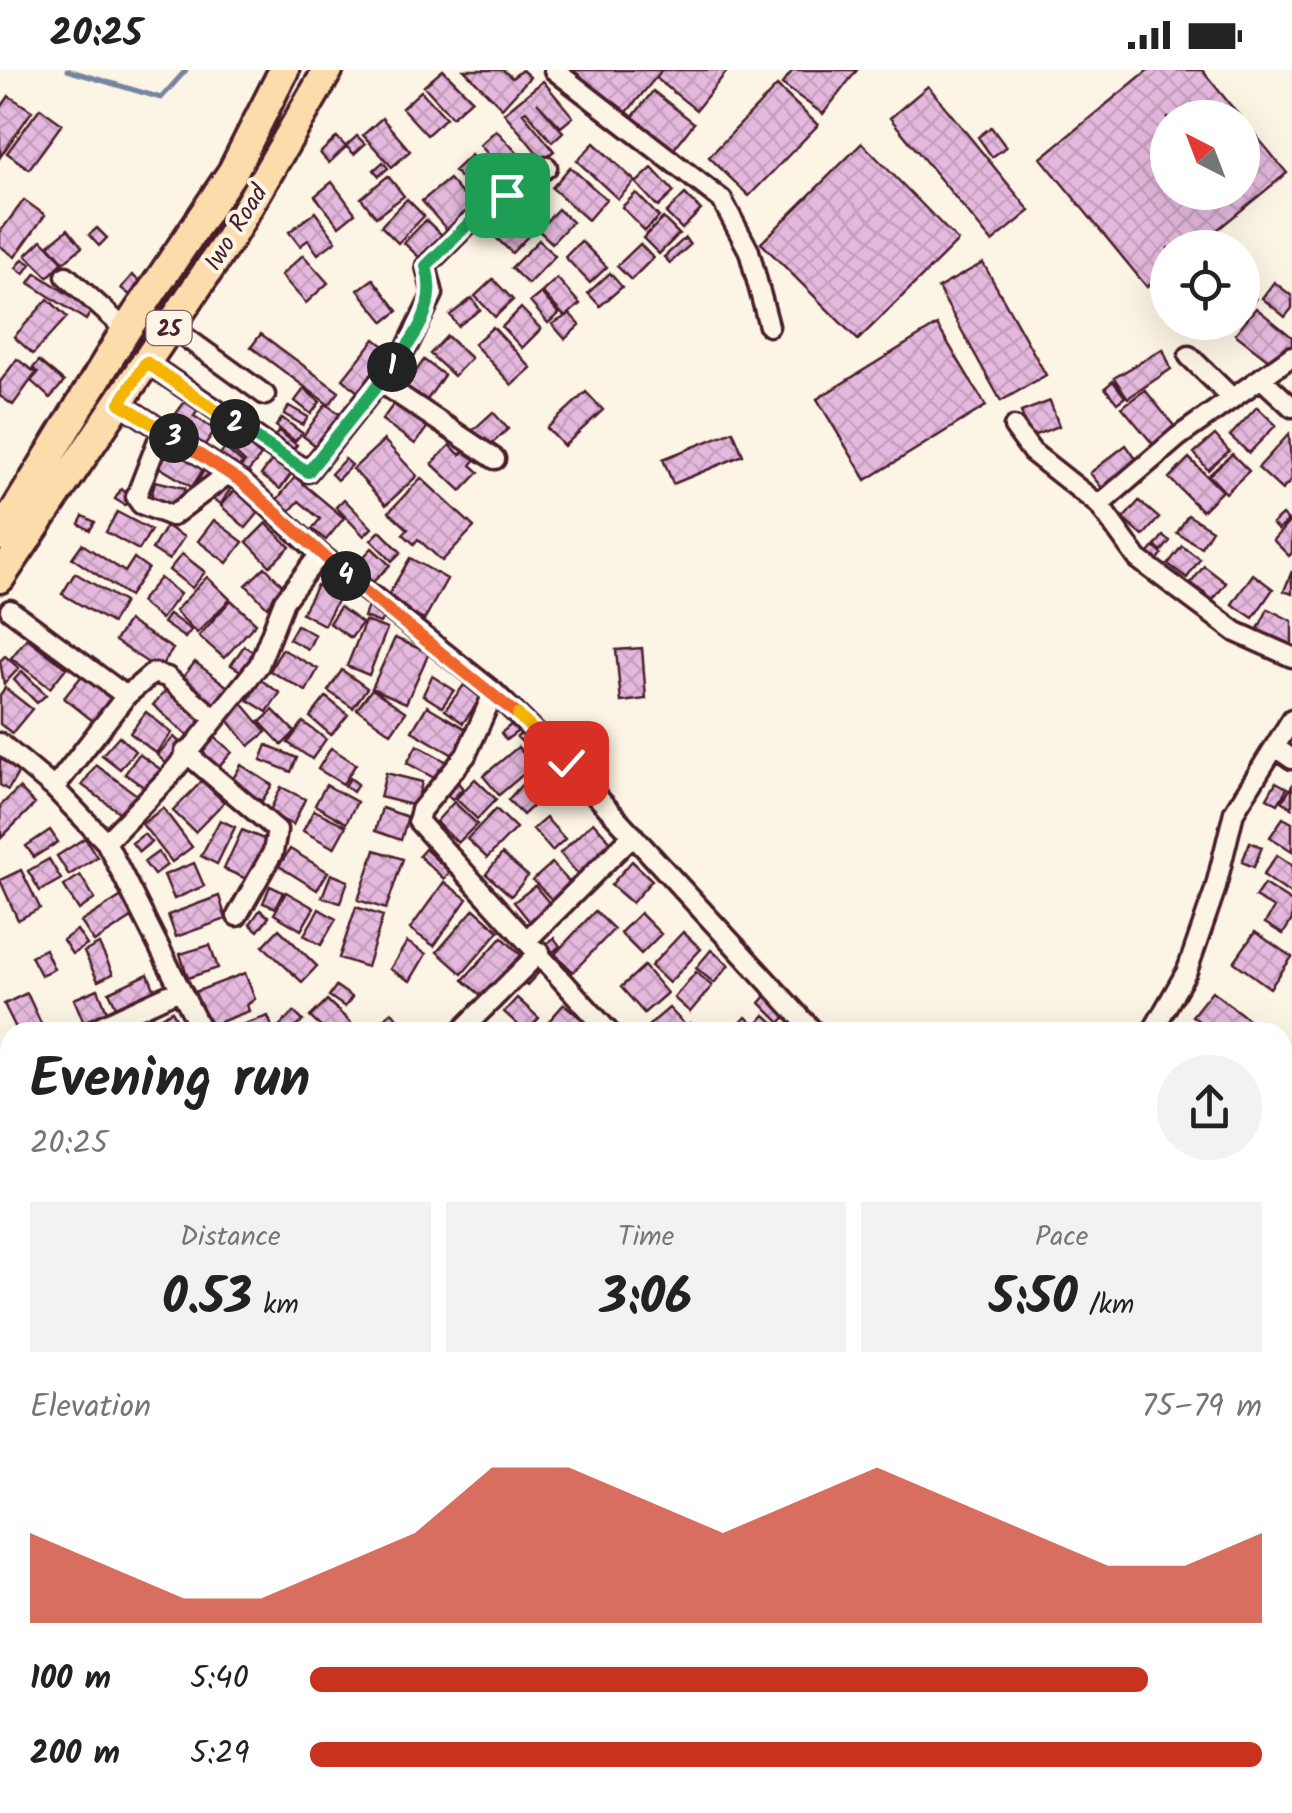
<!DOCTYPE html>
<html lang="en">
<head>
<meta charset="utf-8">
<style>
	body { margin:0; font-family:Kalam,sans-serif; background:#f2f2f2; color:#222; height:100vh; display:flex; flex-direction:column; font-size:38px; white-space:nowrap }
	* { box-sizing:border-box; margin:0 }
	p { font-size:32px; color:#767676 }
	.icon { flex:none; width:55px; height:55px; fill:none; stroke:currentColor; stroke-width:2; stroke-linecap:round; stroke-linejoin:round }
	.map { position:relative; flex:1; overflow:hidden }
	.drawer { position:absolute; left:0px; top:952px; width:1292px; height:792px; display:flex; flex-direction:column; background:#fff; border-radius:30px 30px 0 0; box-shadow:0 10px 40px #0002 }
	.drawer>* { flex:none }
	.needle { width:65px; rotate:318deg }
	.buttons { position:absolute; left:1150px; top:30px; display:grid; gap:20px }
	.buttons a { display:grid; place-items:center; width:110px; height:110px; border-radius:50%; background:#fff; box-shadow:0 10px 40px #0002; font-size:50px }
	.pin { position:absolute; display:grid; place-items:center; width:85px; height:85px; color:#fff; margin:-42px; border-radius:20px; box-shadow:0 5px 15px #0006 }
	.km { position:absolute; width:50px; height:50px; margin:-25px; border-radius:50%; background:#222; color:#fff; font-size:28px; line-height:50px; text-align:center }
	.round { display:grid; place-items:center; flex:none; width:105px; height:105px; border-radius:52px; background:#f2f2f2 }
	.head { display:flex; align-items:center; justify-content:space-between; height:170px; padding:0 30px }
	h1 { font-size:55px; font-weight:700; line-height:75px }
	.metrics { display:grid; grid-template-columns:repeat(3,1fr); gap:15px; height:170px; padding:10px 30px }
	.metrics div { display:grid; align-content:center; border-radius:0px; background:#f2f2f2; text-align:center }
	.metrics b { font-size:50px; font-weight:700 }
	.metrics small { font-size:28px; font-weight:400 }
	.metrics p { font-size:28px }
	.chart { height:280px; padding:20px 30px }
	.chart p { display:flex; justify-content:space-between }
	.chart svg { width:100%; height:180px; margin-top:10px; fill:#c8321e; opacity:.7 }
	ul { padding:0 30px; list-style:none; font-size:32px }
	li { display:grid; grid-template-columns:160px 120px 1fr; align-items:center; height:75px }
	li i { height:25px; border-radius:12px; background:#c8321e }
	.status { display:flex; justify-content:space-between; align-items:center; height:70px; padding:0 50px; background:#fff; direction:ltr }
	.status svg { height:28px; fill:currentColor }
	.map>svg:first-child { display:block }
	.lines { fill:none; stroke-linecap:round; stroke-linejoin:round }
	.stream { stroke:#7385a0; stroke-width:5 }
	.building { fill:url(#building-cross-hatch); stroke:#4a1f2b; stroke-width:2.5 }
	.street-casing { stroke:#4a1f2b; stroke-width:25 }
	.secondary-casing { stroke:#4a1f2b; stroke-width:32 }
	.primary-casing { stroke:#4a1f2b; stroke-width:35 }
	.street { stroke:#fcf5e5; stroke-width:18 }
	.secondary { stroke:#fcf5e5; stroke-width:25 }
	.primary { stroke:#fddcac; stroke-width:28 }
	.split-1-casing { stroke:#fff; stroke-width:20 }
	.split-2-casing { stroke:#fff; stroke-width:20 }
	.split-3-casing { stroke:#fff; stroke-width:20 }
	.split-4-casing { stroke:#fff; stroke-width:20 }
	.split-5-casing { stroke:#fff; stroke-width:20 }
	.split-6-casing { stroke:#fff; stroke-width:20 }
	.split-1 { stroke:#22a559; stroke-width:12 }
	.split-2 { stroke:#22a559; stroke-width:12 }
	.split-3 { stroke:#f5b400; stroke-width:12 }
	.split-4 { stroke:#f0652b; stroke-width:12 }
	.split-5 { stroke:#f0652b; stroke-width:12 }
	.split-6 { stroke:#f5b400; stroke-width:12 }
	.labels { text-anchor:middle; stroke-width:8; stroke-linejoin:round; paint-order:stroke }
	.shield { fill:#fcf5e5; stroke:#7f5f63; stroke-width:2.5 }
	.shield-label { font-size:22px; font-weight:bold; fill:#4a1f2b }
	.street-label { font-size:25px; fill:#4a1f2b; stroke:#fcf5e5 }
</style>
</head>
<body>
<div class="status"><b>20:25</b><svg viewBox="0 0 49 12"><path d="M0 12V9h3v3zM5 12V6h3v6zM10 12V3h3v9zM15 12V0h3v12zM26 1h20v11H26zM47 4h2v5h-2z"/></svg></div>
<div class="map">
<svg width="1292" height="1743" viewBox="0 0 1292 1743">
	<defs>
		<pattern id="building-cross-hatch" width="8" height="8" patternUnits="userSpaceOnUse" patternTransform="scale(2.5)"><rect width="8" height="8" fill="#e5b9de"/><path d="M0 0l8 8M0 8l8-8" fill="none" stroke="#c69fbf"/></pattern>
	</defs>
	<rect width="100%" height="100%" fill="#fcf5e5"/>
	<filter id="ink" filterUnits="userSpaceOnUse"><feTurbulence type="fractalNoise" baseFrequency=".01" numOctaves="2"/><feDisplacementMap in="SourceGraphic" scale="20" xChannelSelector="R" yChannelSelector="G"/><feConvolveMatrix kernelMatrix="1 2 1 2 8 2 1 2 1" color-interpolation-filters="sRGB"/></filter>
	<g filter="url(#ink)">
		<g class="lines">
			<path class="stream" d="M67,0L161,28L186,0
				M1282,1527L1292,1515
				M1146,1743L1150,1735"/>
		</g>
		<path class="building" d="M443,0L472,29L452,47L424,16Z
			M464,0H503L512,8L522,0L530,7L502,38Z
			M563,0H662L622,48Z
			M662,0H728L696,40L656,8Z
			M793,0H857L823,44L782,14Z
			M1148,0H1202L1241,48H1168V122H1242V49L1287,103L1195,178H1168V201L1147,217L1041,88Z
			M543,11L573,47L561,57L537,32L563,62L552,72L526,41L523,43L554,81L543,90L504,43Z
			M777,16L818,55L749,126L709,87Z
			M928,16L1030,141L992,172L890,48Z
			M421,21L446,48L427,65L402,38Z
			M653,21L694,53L670,84L628,53Z
			M9,26L32,41L0,87V39Z
			M40,38L62,54L29,99L7,83Z
			M382,48L410,81L392,97L363,65Z
			M991,57L1006,77L992,87L978,67Z
			M496,60L520,86L503,101L480,75Z
			M357,66L365,74L354,84L346,76Z
			M337,67L346,77L329,93L320,83Z
			M594,73L635,111L618,129L577,91Z
			M862,73L958,171L858,270L761,173Z
			M471,85L483,98L466,114L454,101Z
			M383,92L388,98L379,106L374,100Z
			M570,97L606,129L588,150L552,118Z
			M486,98L499,112L479,130L466,116Z
			M652,98L674,122L658,137L636,113Z
			M388,106L404,126L376,147L361,128Z
			M449,109L474,138L448,161L422,131Z
			M332,112L355,143L339,156L315,126Z
			M636,123L659,147L645,161L622,137Z
			M685,124L701,140L682,159L666,143Z
			M407,129L424,146L398,173L381,156Z
			M24,130L45,145L15,187L0,176V162Z
			M558,139L572,152L552,173L538,160Z
			M315,142L336,171L318,184L308,170L300,176L289,162Z
			M505,143L529,165L512,183L489,161Z
			M663,148L679,164L659,184L643,168Z
			M426,150L444,167L422,190L404,173Z
			M97,158L107,168L99,176L89,165Z
			M68,159L82,177L64,192L49,175Z
			M685,168L690,175L670,193L664,187Z
			M42,170L63,192L48,207L26,185Z
			M539,170L555,186L528,214L511,198Z
			M581,171L607,197L590,213L565,187Z
			M640,174L653,188L631,210L617,196Z
			M303,185L328,213L306,233L281,205Z
			M23,189L31,194L24,204L16,198Z
			M983,193L1046,305L1001,331L938,218Z
			M36,203L92,240L86,250L29,213Z
			M610,203L622,217L600,236L588,223Z
			M132,205L141,212L130,225L121,218Z
			M557,208L580,234L565,247L542,222Z
			M373,209L398,241L384,252L358,220Z
			M493,209L513,230L495,247L475,226Z
			M1274,212L1292,226V238L1285,247L1262,228Z
			M1242,215L1256,229L1245,240L1242,238Z
			M541,223L559,244L548,253L530,232Z
			M472,228L480,240L458,256L450,245Z
			M48,229L67,247L33,284L14,267Z
			M521,238L541,259L522,278L502,257Z
			M1256,238L1292,267V279L1278,297L1235,264Z
			M570,244L580,255L565,269L552,254Z
			M937,255L986,336L866,410L817,329Z
			M493,257L531,298L512,315L474,274Z
			M261,264L339,322L329,335L251,277Z
			M447,266L471,288L454,306L430,284Z
			M375,269L394,284L361,325L343,309Z
			M1163,279L1171,299L1128,328L1114,308Z
			M17,289L36,303L13,335L0,326V312Z
			M424,290L444,305L425,333L404,318Z
			M39,291L64,312L50,328L31,311L38,303L33,298Z
			M1113,311L1125,327L1117,333L1105,318Z
			M304,319L320,332L311,344L295,331Z
			M1145,320L1179,362L1157,379L1122,337Z
			M586,322L603,340L564,376L547,358Z
			M186,330L199,339L194,346L215,360L204,376L170,352Z
			M396,331L429,355L415,374L382,350Z
			M1050,331L1059,356L1030,367L1021,342Z
			M326,334L347,350L324,382L303,366Z
			M289,336L308,347L303,355L284,344Z
			M1257,337L1276,355L1249,383L1230,366Z
			M493,342L508,359L487,378L472,361Z
			M282,348L302,363L295,371L276,356Z
			M279,361L297,375L291,382L273,368Z
			M733,361L743,385L673,414L663,389Z
			M1289,364L1292,410L1282,420L1258,398Z
			M1215,365L1229,381L1208,400L1194,383Z
			M384,370L417,406L386,435L353,399Z
			M243,371L261,386L244,407L237,401L245,392L234,382Z
			M450,375L460,385L466,378L477,388L471,395L479,402L461,421L432,394Z
			M1126,375L1141,396L1106,423L1090,403Z
			M171,378L204,398L192,417L159,397Z
			M225,378L242,393L234,403L217,388Z
			M1232,384L1249,401L1226,423L1209,405Z
			M1189,388L1222,421L1202,441L1169,408Z
			M345,389L352,395L337,410L331,404Z
			M272,390L291,404L280,419L261,405Z
			M206,396L215,402L205,420L196,415Z
			M295,407L344,448L326,470L312,459L320,449L299,431L289,442L276,431Z
			M421,408L474,457L442,491L418,469L414,474L403,464L408,459L389,442Z
			M155,411L185,418L180,439L150,432Z
			M221,412L231,418L221,434L211,428Z
			M121,419L132,426L125,435L115,429Z
			M236,419L261,440L246,458L221,436Z
			M344,429L372,458L364,466L336,437Z
			M1139,431L1159,448L1143,466L1123,449Z
			M117,442L151,460L139,480L106,462Z
			M1188,445L1212,460L1201,477L1177,463Z
			M1282,445L1288,451L1278,460L1272,454Z
			M83,446L95,452L90,460L79,454Z
			M1292,449V483L1289,486L1273,470Z
			M214,450L243,472L227,493L198,471Z
			M266,453L290,477L270,496L247,472Z
			M166,456L184,467L169,490L152,479Z
			M380,461L401,482L392,491L371,470Z
			M1163,466L1170,471L1162,481L1155,476Z
			M82,474L125,502L134,488L148,498L129,526L72,488Z
			M1182,476L1200,489L1187,508L1168,494Z
			M1154,477L1162,484L1154,495L1145,488Z
			M372,478L390,495L372,513L355,496Z
			M182,484L205,502L192,518L169,500Z
			M410,488L447,509L424,550L386,529Z
			M1204,496L1226,513L1213,530L1191,513Z
			M265,497L286,519L267,537L246,515Z
			M325,499L340,513L332,521L317,506Z
			M1292,501V524L1284,521Z
			M75,503L124,532L112,553L62,524Z
			M1253,504L1273,519L1253,548L1232,534Z
			M207,507L230,529L197,563L175,541Z
			M160,508L180,524L161,549L140,532Z
			M317,515L339,527L324,555L302,543Z
			M231,530L256,553L224,588L199,566Z
			M368,536L385,543L380,553L364,547Z
			M340,537L362,553L351,568L329,553Z
			M1268,539L1292,551V579L1257,561Z
			M169,544L191,560L185,568L163,553Z
			M128,551L173,579L159,600L115,571Z
			M365,551L387,559L369,605L347,596Z
			M297,555L315,565L308,579L289,569Z
			M27,568L66,598L50,618L11,588Z
			M395,568L429,583L406,633L372,618Z
			M244,576L260,586L247,605L231,595Z
			M642,578L646,629L621,632L616,580Z
			M282,579L318,599L306,621L270,601Z
			M5,586L19,598L4,614L0,591Z
			M195,592L228,617L213,636L180,611Z
			M342,600L367,618L353,638L328,621Z
			M22,601L46,625L37,633L14,610Z
			M84,603L118,630L98,655L64,628Z
			M432,606L454,620L442,637L423,625Z
			M261,610L280,623L267,642L248,630Z
			M464,615L481,628L463,653L445,640Z
			M169,617L206,651L190,668L153,635Z
			M5,618L32,639L12,663L0,654V625Z
			M372,619L406,642L391,663L357,639Z
			M326,627L348,645L331,665L310,647Z
			M241,632L266,662L249,676L224,645Z
			M427,636L469,661L455,686L412,661Z
			M273,640L295,662L282,675L260,652Z
			M146,642L172,663L156,683L130,663Z
			M303,652L326,669L312,689L288,673Z
			M512,654L518,661L506,670L501,663Z
			M209,662L232,682L218,698L195,677Z
			M523,662L543,683L538,688L517,667Z
			M119,666L135,681L120,699L102,685Z
			M174,667L186,678L169,696L157,685Z
			M267,675L297,688L291,702L261,690Z
			M417,675L447,692L438,710L407,693Z
			M518,677L533,696L499,725L483,706Z
			M331,678L356,694L343,714L318,699Z
			M0,682L23,695L8,720L0,715Z
			M139,684L163,701L148,720L125,704Z
			M545,684L563,703L557,709L539,690Z
			M541,693L559,712L523,745L508,730Z
			M96,695L137,725L123,745L82,715Z
			M241,695L272,715L262,731L231,712Z
			M386,703L422,712L416,736L380,727Z
			M350,708L358,714L353,722L345,716Z
			M475,709L496,729L477,749L456,729Z
			M202,711L224,732L195,762L173,741Z
			M457,712L463,718L452,730L446,724Z
			M1276,712L1287,718L1278,734L1267,728Z
			M326,715L357,732L346,753L315,735Z
			M1292,716V738L1282,731Z
			M281,717L305,729L293,755L269,743Z
			M19,718L35,734L1,768L0,736Z
			M454,732L477,754L458,773L436,752Z
			M163,738L192,777L172,792L142,754Z
			M382,738L408,747L401,770L375,761Z
			M496,739L516,758L487,788L467,769Z
			M314,740L346,756L334,778L303,761Z
			M546,748L565,769L552,781L533,759Z
			M1283,748L1292,753V781L1270,767Z
			M220,750L235,757L217,794L201,786Z
			M593,752L612,773L578,804L560,783Z
			M50,760L58,772L34,787L26,776Z
			M242,760L266,770L249,810L224,799Z
			M144,764L151,772L139,782L132,773Z
			M85,768L97,787L69,805L57,786Z
			M1250,772L1262,777L1254,797L1242,792Z
			M290,779L328,802L317,820L279,796Z
			M425,779L450,802L444,809L419,786Z
			M375,780L403,789L386,839L358,830Z
			M158,782L167,795L154,805L144,792Z
			M502,784L528,806L511,826L486,804Z
			M1277,785L1292,795V825L1263,805Z
			M49,789L61,809L40,821L28,801Z
			M632,791L652,810L632,833L611,815Z
			M194,793L204,816L174,829L164,805Z
			M552,793L571,814L553,831L533,810Z
			M21,800L40,838L18,850L0,810Z
			M331,804L348,811L340,833L322,827Z
			M80,805L95,829L79,840L64,816Z
			M444,812L467,829L434,876L410,859Z
			M1264,814L1292,832V850L1283,864L1265,853L1274,838L1255,827Z
			M270,816L283,822L276,838L263,833Z
			M535,816L551,835L530,852L514,832Z
			M286,822L314,838L301,860L274,844Z
			M125,824L138,844L94,872L81,852Z
			M219,826L226,849L176,867L168,845Z
			M356,837L383,846L367,897L339,888Z
			M319,839L336,849L321,875L304,865Z
			M474,839L499,861L462,904L437,882Z
			M260,840L269,847L258,861L250,854Z
			M595,841L614,859L573,902L555,884Z
			M640,843L661,864L641,884L620,863Z
			M279,859L317,896L302,912L263,876Z
			M77,860L87,875L72,884L63,870Z
			M683,862L701,879L669,913L651,896Z
			M1255,862L1292,887L1270,918L1234,892Z
			M502,867L522,886L484,928L463,910Z
			M554,868L560,876L553,882L546,874Z
			M407,872L426,884L410,911L390,899Z
			M99,874L113,904L98,911L84,882Z
			M210,875L218,898L188,908L180,884Z
			M45,879L54,899L41,905L31,886Z
			M711,880L729,895L714,913L696,898Z
			M540,892L545,896L527,915L522,911Z
			M644,896L667,923L644,943L621,917Z
			M696,902L712,916L690,942L674,928Z
			M245,903L255,929L247,935L249,941L207,957L195,922Z
			M148,904L157,926L119,943L109,922Z
			M336,916L352,927L345,937L329,926Z
			M98,919L108,944L84,953L74,929Z
			M1212,921L1253,953L1245,962H1214L1192,946Z
			M27,923L45,962H18L4,934Z
			M767,925L787,945L780,953L760,933Z
			M517,928L539,948L526,962L504,942Z
			M327,930L354,956L348,962H326L310,947Z
			M564,934L585,952L575,962H544L541,960Z
			M669,938L685,955L676,962H641Z
			M172,941L183,960L179,962H134Z
			M294,942L303,951L290,962H281L277,958Z
			M392,942L409,962H380L375,956Z
			M765,945L776,955L769,962H742L737,957L746,947L755,956Z
			M268,946L274,962H221Z
			M690,953L705,962H684Z
			M10,1038V1066L1,1042Z
			M0,1071L10,1088V1096L0,1101Z
			M1282,1104L1292,1111L1282,1130Z
			M0,1168L10,1188V1198L5,1200L10,1212L0,1217Z
			M1292,1187V1215L1282,1204V1195Z
			M1292,1263V1298L1289,1300L1282,1293V1272Z
			M2,1275L10,1299L0,1306V1276Z
			M10,1303V1322L0,1328V1309Z
			M0,1345L10,1358V1364L0,1372Z
			M1290,1396L1292,1397L1291,1449L1282,1444V1411Z
			M1,1413L10,1424V1467L0,1455Z
			M4,1495L10,1514L0,1518V1497Z
			M10,1516V1548H8L1,1525L8,1519H0Z
			M0,1542L7,1571L0,1572Z
			M9,1636L10,1688L4,1690L0,1639Z
			M1292,1687V1715L1282,1718V1690Z
			M89,1735H105L111,1743H83Z
			M122,1735H141L146,1743H114Z
			M147,1735H175L165,1743H154Z
			M240,1735H252L257,1743H231Z
			M300,1735H327L330,1743H304Z
			M757,1735H798L796,1743H756Z
			M812,1735H836L834,1743H810Z
			M899,1735H957L956,1743H898Z
			M964,1735H991L990,1743H963Z
			M1003,1735H1032L1031,1743H1002Z
			M1042,1735H1073L1072,1743H1042Z
			M1085,1735H1106L1104,1743H1083Z"/>
		<g class="lines">
			<g class="street-casing">
				<path id="street" d="M554,0L722,130L749,181L769,256
					M66,206L126,260
					M170,256L265,325
					M1189,286L1232,328
					M146,292L308,402L407,277L433,224L426,196L468,154L547,97
					M1263,310L1292,337
					M380,312L495,389
					M120,333L242,412L320,484L494,622L566,693L814,962
					M1014,357L1032,382L1099,435L1138,489L1236,562L1292,587
					M162,360L136,427L141,434L172,446L229,403
					M1099,435L1178,367L1292,286
					M10,540L126,626
					M494,622L466,685L421,740L418,751L609,962
					M0,673L54,718L106,772L202,962
					M1275,677L1292,689
					M185,682L277,760L273,782L237,846
					M54,718L126,626L153,603L167,607L214,648
					M106,772L168,708L259,595L284,531L320,484
					M528,869L633,765
					M88,962L179,920
					M460,962L540,882
					M1152,962L1187,901L1215,820L1234,742L1292,649
					M0,1033L10,1028
					M1282,1054L1292,1034
					M1282,1081L1292,1089
					M0,1223L10,1215
					M1282,1336L1292,1349
					M1282,1381L1292,1363
					M0,1387L10,1379
					M1282,1461L1285,1463
					M0,1482L10,1493
					M392,1735L396,1743
					M549,1735L619,1743
					M728,1735L734,1743
					M1207,1735L1213,1743
					M631,1743L676,1735"/>
			</g>
			<g class="secondary-casing">
				<path id="secondary" d="M0,1608L10,1607
					M1248,1735L1278,1743"/>
			</g>
			<g class="primary-casing">
				<path id="primary" d="M0,466L126,260L233,101L284,0
					M0,508L228,171L328,0"/>
			</g>
			<use href="#street" class="street"/>
			<use href="#secondary" class="secondary"/>
			<use href="#primary" class="primary"/>
		</g>
	</g>
	<g class="lines" filter="url(#ink)">
		<g class="split-1-casing">
			<path id="split-1" d="M392,297C416,266 438,236 426,196L468,154L507,125"/>
		</g>
		<g class="split-2-casing">
			<path id="split-2" d="M235,354L308,402L392,297"/>
		</g>
		<g class="split-3-casing">
			<path id="split-3" d="M174,368L120,333L146,292L235,354"/>
		</g>
		<g class="split-4-casing">
			<path id="split-4" d="M174,368L242,412L346,506"/>
		</g>
		<g class="split-5-casing">
			<path id="split-5" d="M346,506L518,645"/>
		</g>
		<g class="split-6-casing">
			<path id="split-6" d="M518,645L566,693"/>
		</g>
		<use href="#split-1" class="split-1"/>
		<use href="#split-2" class="split-2"/>
		<use href="#split-3" class="split-3"/>
		<use href="#split-4" class="split-4"/>
		<use href="#split-5" class="split-5"/>
		<use href="#split-6" class="split-6"/>
	</g>
	<g class="labels">
		<rect class="shield" x="146.5" y="241" width="45" height="34" rx="8"/>
		<g class="shield-label">
			<text x="169" y="266">25</text>
		</g>
		<g class="street-label">
			<text transform="translate(235 157) rotate(-58)" y="9">Iwo Road</text>
		</g>
	</g>
</svg>
<div class="buttons">
<a><svg class="needle" viewBox="-14 -14 28 28"><path d="M0-13l5 13h-10z" fill="#e53935"/><path d="M0 13l5-13h-10z" fill="#767676"/></svg></a>
<a><svg class="icon" aria-label="locate" viewBox="0 0 24 24"><circle cx="12" cy="12" r="6"/><path d="M12 2v4M12 18v4M2 12h4M18 12h4"/></svg></a>
</div>
<div class="pin" style="left:507px;top:125px;background:#1e9e55"><svg class="icon" aria-label="arrive" viewBox="0 0 24 24"><path d="M6 21V4h12l-3 4 3 4H6"/></svg></div>
<div class="pin" style="left:566px;top:693px;background:#d93025"><svg class="icon" aria-label="check" viewBox="0 0 24 24"><path d="M5 12l5 5 9-10"/></svg></div>
<b class="km" style="left:392px;top:297px">1</b>
<b class="km" style="left:235px;top:354px">2</b>
<b class="km" style="left:174px;top:368px">3</b>
<b class="km" style="left:346px;top:506px">4</b>
<section class="drawer">
<div class="head"><div><h1>Evening run</h1><p>20:25</p></div><a class="round"><svg class="icon" aria-label="share" viewBox="0 0 24 24"><path d="M12 15V3M7 8l5-5 5 5M5 13v7h14v-7"/></svg></a></div>
<div class="metrics">
<div><p>Distance</p><b>0.53<small> km</small></b></div>
<div><p>Time</p><b>3:06</b></div>
<div><p>Pace</p><b>5:50<small> /km</small></b></div>
</div>
<div class="chart"><p><span>Elevation</span>75–79 m</p>
<svg viewBox="0 0 160 44" preserveAspectRatio="none"><path d="M0 44V22L10 30L20 38L30 38L40 30L50 22L60 6L70 6L80 14L90 22L100 14L110 6L120 14L130 22L140 30L150 30L160 22V44z"/></svg>
</div>
<ul>
<li><b>100 m</b>5:40<i style="width:88%"></i></li>
<li><b>200 m</b>5:29<i style="width:100%"></i></li>
</ul>
</section>
</div>
</body>
</html>
